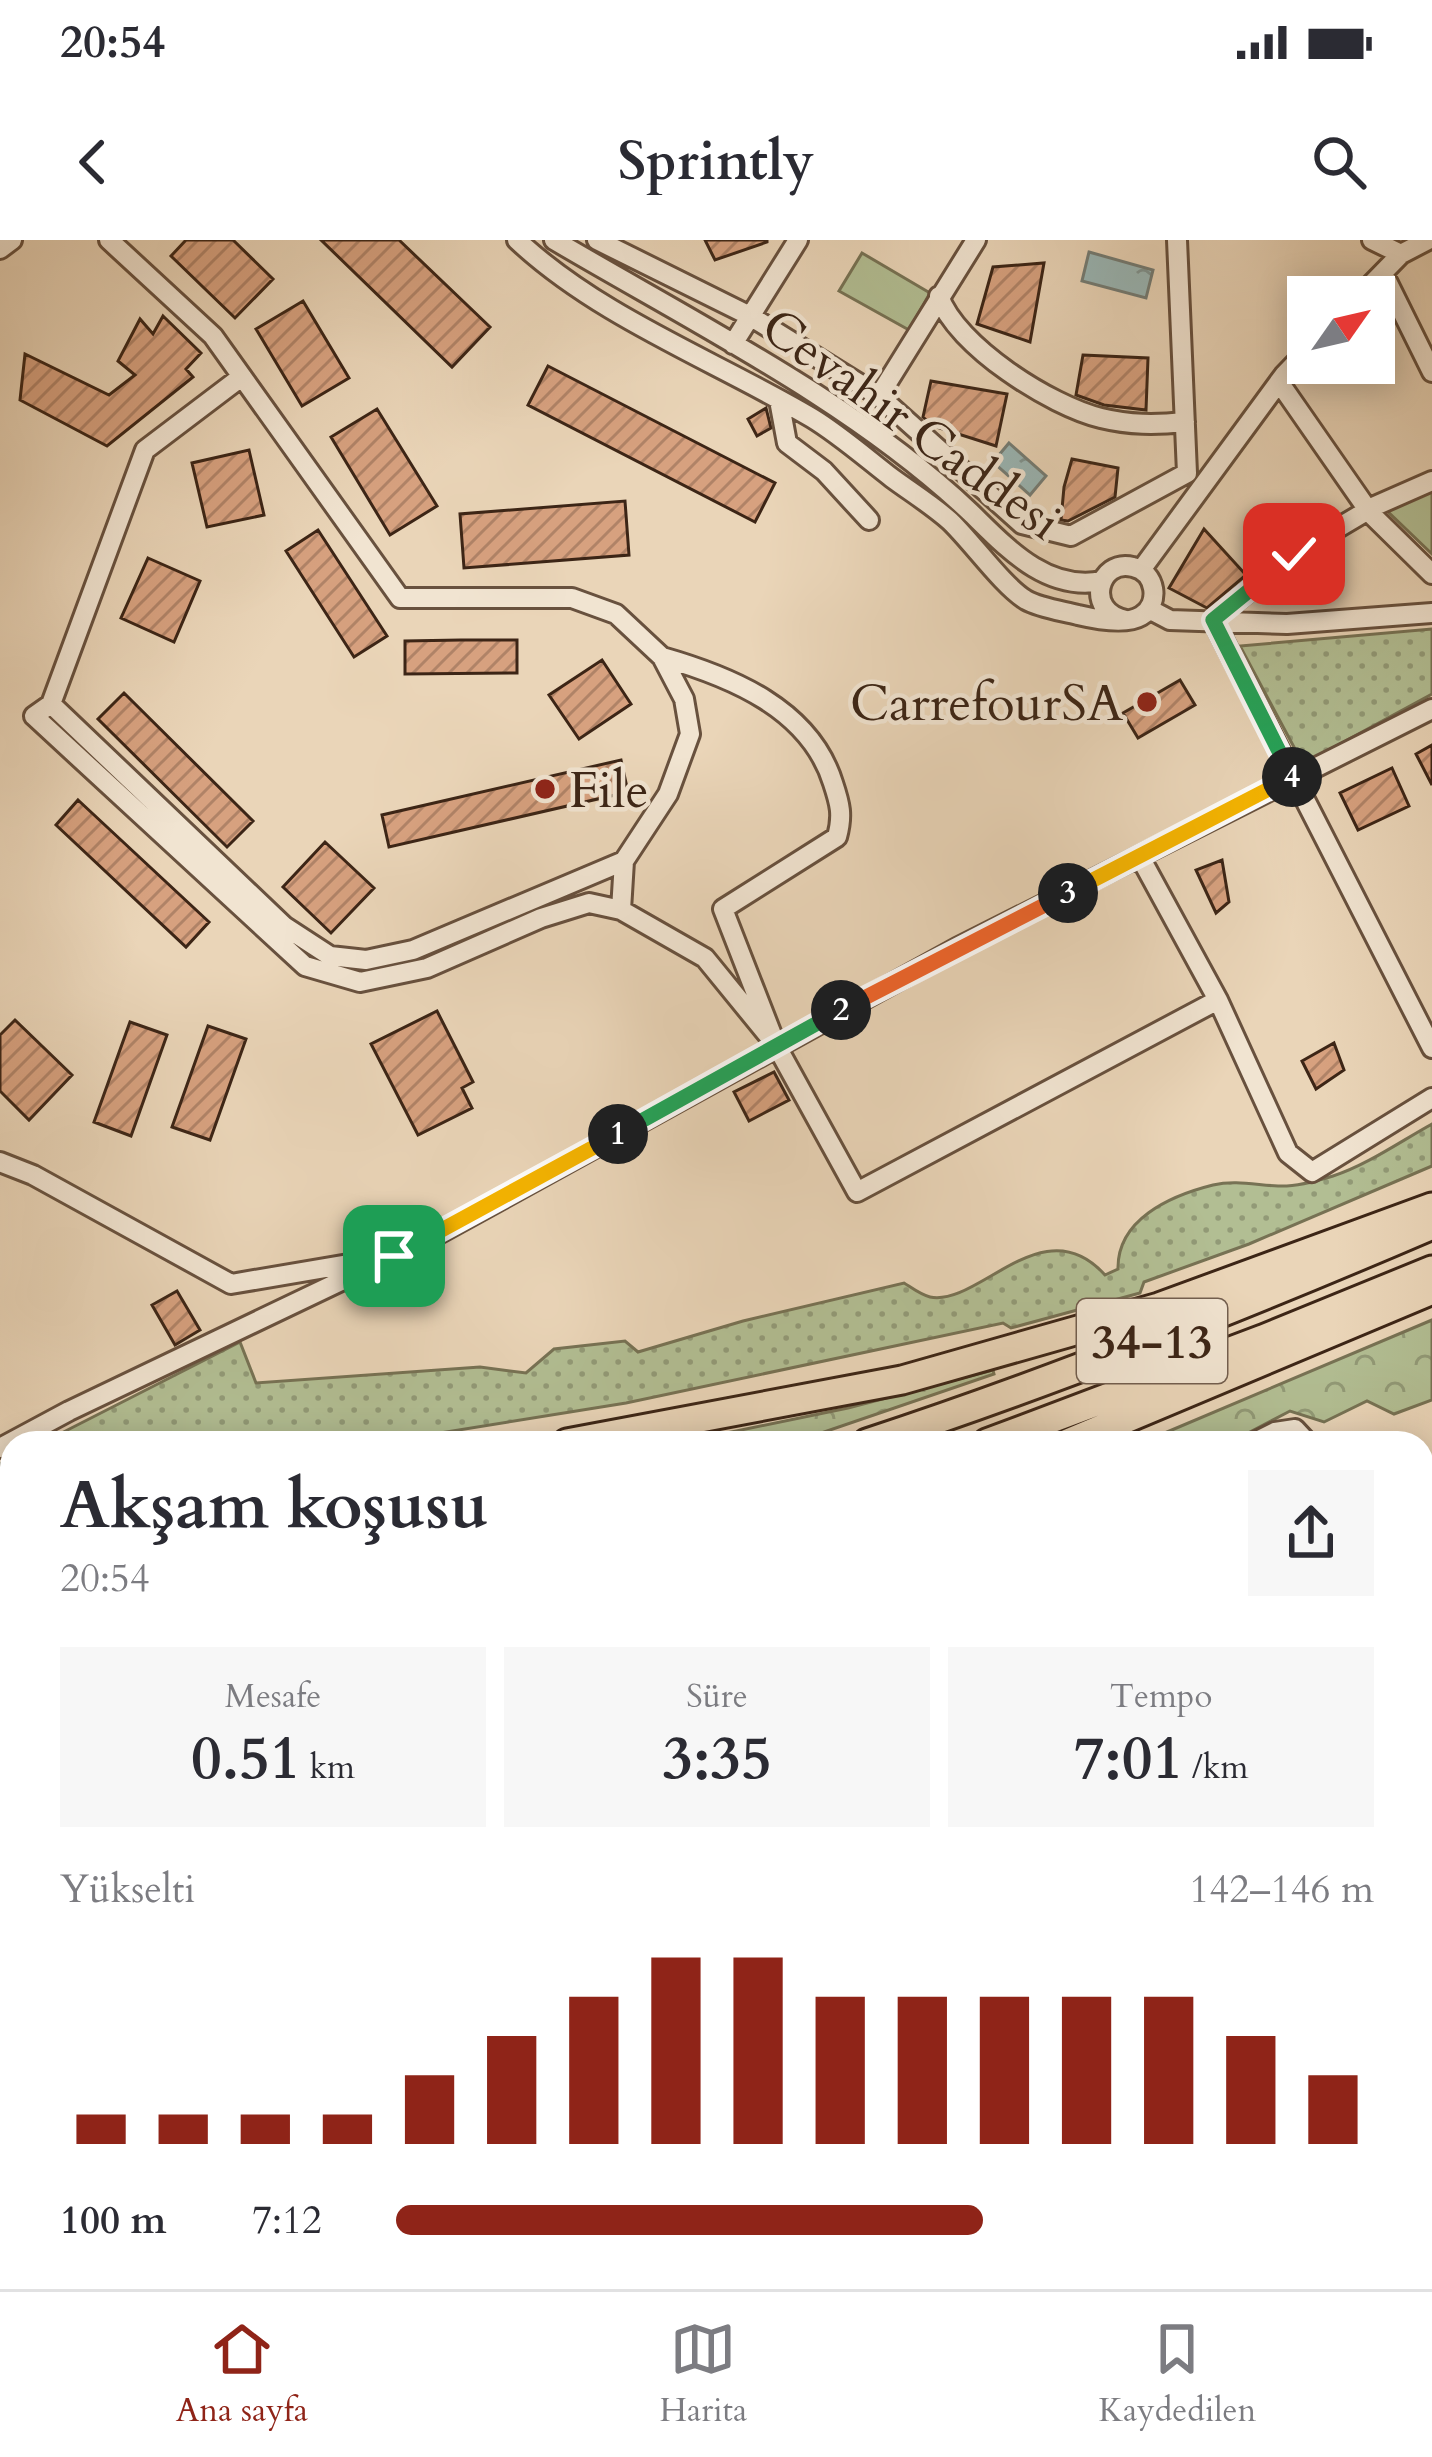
<!DOCTYPE html>
<html lang="tr">
<head>
<meta charset="utf-8">
<style>
	body { margin:0; font-family:Cardo,serif; background:#f7f7f7; color:#2b2b33; height:100vh; display:flex; flex-direction:column; font-size:45px; white-space:nowrap }
	* { box-sizing:border-box; margin:0 }
	p { font-size:39px; color:#7c7c81 }
	.icon { flex:none; width:66px; height:66px; fill:none; stroke:currentColor; stroke-width:2; stroke-linecap:round; stroke-linejoin:round }
	.map { position:relative; flex:1; overflow:hidden }
	.panel { position:absolute; left:0px; top:1191px; width:1434px; height:858px; display:flex; flex-direction:column; background:#fff; border-radius:36px 36px 0 0; box-shadow:0 6px 30px #0003 }
	.panel>* { flex:none }
	.needle { width:78px; rotate:56deg }
	.controls { position:absolute; left:1287px; top:36px; display:grid; gap:24px }
	.controls a { display:grid; place-items:center; width:108px; height:108px; border-radius:0px; background:#fff; box-shadow:0 6px 30px #0003; font-size:60px }
	.pin { position:absolute; display:grid; place-items:center; width:102px; height:102px; color:#fff; margin:-51px; border-radius:24px; box-shadow:0 6px 18px #0006 }
	.km { position:absolute; width:60px; height:60px; margin:-30px; border-radius:50%; background:#222; color:#fff; font-size:33px; line-height:60px; text-align:center }
	.round { display:grid; place-items:center; flex:none; width:126px; height:126px; border-radius:0px; background:#f7f7f7 }
	.headline { display:flex; align-items:center; justify-content:space-between; height:204px; padding:0 60px }
	h1 { font-size:66px; font-weight:700; line-height:90px }
	.figures { display:grid; grid-template-columns:repeat(3,1fr); gap:18px; height:204px; padding:12px 60px }
	.figures div { display:grid; align-content:center; border-radius:0px; background:#f7f7f7; text-align:center }
	.figures b { font-size:60px; font-weight:700 }
	.figures small { font-size:33px; font-weight:400 }
	.figures p { font-size:33px }
	.chart { height:336px; padding:24px 60px }
	.chart p { display:flex; justify-content:space-between }
	.chart svg { width:100%; height:216px; margin-top:12px; stroke:#8f2418; stroke-width:6 }
	ul { padding:0 60px; list-style:none; font-size:39px }
	li { display:grid; grid-template-columns:192px 144px 1fr; align-items:center; height:90px }
	li i { height:30px; border-radius:15px; background:#8f2418 }
	.status { display:flex; justify-content:space-between; align-items:center; height:84px; padding:0 60px; background:#fff; direction:ltr }
	.status svg { height:33px; fill:currentColor }
	header { display:flex; justify-content:space-between; align-items:center; height:156px; padding:0 60px; background:#fff; font-size:54px; font-weight:700 }
	.tab-bar { display:flex; justify-content:space-around; align-items:center; height:168px; border-top:3px solid #e1e1e2; background:#fff; font-size:33px; color:#7c7c81 }
	.tab-bar a { display:grid; justify-items:center; gap:6px }
	.tab-bar .current { color:#8f2418 }
	.map>svg:first-child { display:block }
	.grass { fill:url(#grass-dots); stroke:#777254; stroke-width:3 }
	.forest { fill:url(#forest-crowns); stroke:#777254; stroke-width:3 }
	.park { fill:#b2be93; stroke:#777254; stroke-width:3 }
	.garden { fill:url(#garden-furrows); stroke:#777254; stroke-width:3 }
	.water { fill:url(#water-ripples); stroke:#747d76; stroke-width:3 }
	.building { fill:url(#building-hatch); stroke:#3c2516; stroke-width:3 }
	.lines { fill:none; stroke-linecap:round; stroke-linejoin:round }
	.minor-casing { stroke:#68513e; stroke-width:24 }
	.major-casing { stroke:#3c2516; stroke-width:27 }
	.highway-casing { stroke:#3c2516; stroke-width:33 }
	.path { stroke:#3c2516; stroke-width:3; stroke-dasharray:3 6; stroke-linecap:butt }
	.minor { stroke:#f1e4d1; stroke-width:18 }
	.major { stroke:#ead5b8; stroke-width:21 }
	.highway { stroke:#ead5b8; stroke-width:27 }
	.split-1-casing { stroke:#fff; stroke-width:24 }
	.split-2-casing { stroke:#fff; stroke-width:24 }
	.split-3-casing { stroke:#fff; stroke-width:24 }
	.split-4-casing { stroke:#fff; stroke-width:24 }
	.split-5-casing { stroke:#fff; stroke-width:24 }
	.split-1 { stroke:#f5b400; stroke-width:15 }
	.split-2 { stroke:#22a559; stroke-width:15 }
	.split-3 { stroke:#f0652b; stroke-width:15 }
	.split-4 { stroke:#f5b400; stroke-width:15 }
	.split-5 { stroke:#22a559; stroke-width:15 }
	.poi-dot { fill:#8f2418; stroke:#f1e4d1; stroke-width:4.5 }
	.labels { text-anchor:middle; stroke-width:9; stroke-linejoin:round; paint-order:stroke }
	.shield { fill:#f1e4d1; stroke:#725e4e; stroke-width:3 }
	.shield-label { font-size:48px; font-weight:bold; fill:#3c2516 }
	.street-label { font-size:51px; fill:#3c2516; stroke:#f1e4d1 }
	.poi-label { font-size:51px; fill:#3c2516; stroke:#f1e4d1; text-anchor:end }
</style>
</head>
<body>
<div class="status"><b>20:54</b><svg viewBox="0 0 49 12"><path d="M0 12V9h3v3zM5 12V6h3v6zM10 12V3h3v9zM15 12V0h3v12zM26 1h20v11H26zM47 4h2v5h-2z"/></svg></div>
<header><svg class="icon" aria-label="back" viewBox="0 0 24 24"><path d="M15 5l-7 7 7 7"/></svg>Sprintly<svg class="icon" aria-label="search" viewBox="0 0 24 24"><circle cx="10" cy="10" r="6"/><path d="M15 15l6 6"/></svg></header>
<div class="map">
<svg width="1432" height="2049" viewBox="0 0 1432 2049">
	<defs>
		<pattern id="grass-dots" width="8" height="8" patternUnits="userSpaceOnUse" patternTransform="scale(3)"><rect width="8" height="8" fill="#b2be93"/><path d="M2 2h.1M6 6h.1" fill="none" stroke="#929a77" stroke-width="1.8" stroke-linecap="round"/></pattern>
		<pattern id="forest-crowns" width="20" height="18" patternUnits="userSpaceOnUse" patternTransform="scale(3)"><rect width="20" height="18" fill="#b2be93"/><path d="M2 6a3 3 0 1 1 6 0M12 15a3 3 0 1 1 6 0" fill="none" stroke="#929a77"/></pattern>
		<pattern id="garden-furrows" width="10" height="10" patternUnits="userSpaceOnUse" patternTransform="scale(3)"><rect width="10" height="10" fill="#b2be93"/><path d="M-1 1l2-2M0 10L10 0M9 11l2-2" fill="none" stroke="#929a77"/></pattern>
		<pattern id="water-ripples" width="26" height="14" patternUnits="userSpaceOnUse" patternTransform="scale(3)"><rect width="26" height="14" fill="#9ab7b6"/><path d="M2 4q2-2 4 0t4 0M15 11q2-2 4 0t4 0" fill="none" stroke="#7f9593"/></pattern>
		<pattern id="building-hatch" width="6" height="6" patternUnits="userSpaceOnUse" patternTransform="scale(3)"><rect width="6" height="6" fill="#d7a17f"/><path d="M-1 1l2-2M0 6l6-6M5 7l2-2" fill="none" stroke="#b08367"/></pattern>
	</defs>
	<rect width="100%" height="100%" fill="#ead5b8"/>
	<filter id="stains"><feTurbulence type="fractalNoise" baseFrequency=".00167" numOctaves="4"/><feColorMatrix values="0 0 0 0 .2 0 0 0 0 .09 0 0 0 0 .02 0 0 0 .5 -.17"/></filter>
	<radialGradient id="worn" r=".72"><stop offset=".6" stop-color="#630" stop-opacity="0"/><stop offset="1" stop-color="#630" stop-opacity=".3"/></radialGradient>
	<path class="grass" d="M1432,389V454L1303,524L1240,406Z
		M1432,884V926L1249,1004L1144,1042L1140,1053L1011,1088L1003,1083L626,1163L378,1203H42L240,1102L256,1143L480,1127L526,1133L554,1109L625,1101L638,1112L743,1081L904,1043C912,1048 921,1055 930,1057C979,1067 1043,966 1105,1035L1118,1029C1117,980 1169,956 1213,945C1235,940 1256,945 1278,946C1294,947 1317,941 1333,936C1367,925 1401,901 1432,884Z
		M12,1218V1324L0,1331V1224Z"/>
	<path class="forest" d="M1432,1080V1160L1394,1174L1367,1161L1324,1182L1290,1171L1229,1203H1141Z
		M993,1130L994,1134L792,1203H678L848,1168Z
		M12,1816V1873L0,1888V1830Z"/>
	<path class="park" d="M862,13L930,53L909,90L839,51Z
		M1432,245V314L1384,268Z
		M1422,1425L1432,1444V1500L1422,1505Z
		M1422,1531L1432,1552V1599L1422,1604Z"/>
	<path class="garden" d="M12,1503V1752L0,1765V1506Z"/>
	<path class="water" d="M1089,12L1153,30L1146,58L1082,41Z
		M1009,203L1046,236L1030,255L993,222Z"/>
	<path class="building" d="M186,0H233L273,39L235,78L171,16Z
		M321,0H399L490,87L452,127Z
		M705,0H767V2L715,20Z
		M1044,23L1030,102L977,84L993,27Z
		M303,61L349,138L302,166L256,89Z
		M163,76L201,113L186,129L193,137L107,206L20,160L25,114L109,155L135,135L118,121L140,79L153,94Z
		M1083,115L1148,118L1146,170L1104,165L1076,155Z
		M548,126L775,243L755,282L528,165Z
		M931,141L1007,154L996,206L933,186L923,177Z
		M766,168L771,188L757,196L748,179Z
		M377,169L437,266L390,295L331,197Z
		M249,210L264,275L207,287L192,223Z
		M1072,219L1118,228L1115,257L1068,281L1061,280L1064,247Z
		M625,261L629,315L464,328L460,274Z
		M1204,289L1246,335L1207,368L1169,348Z
		M318,290L387,396L354,417L286,311Z
		M148,318L200,341L174,402L121,378Z
		M461,400H517V433L405,434V401Z
		M602,420L631,464L579,499L549,455Z
		M1180,440L1195,465L1138,498L1123,473Z
		M124,453L253,581L227,607L98,479Z
		M1432,505V545L1416,514Z
		M621,520L628,552L389,607L382,575Z
		M1392,528L1409,566L1358,590L1340,553Z
		M78,560L209,682L186,707L56,585Z
		M325,602L374,648L331,693L283,647Z
		M1222,620L1229,662L1216,673L1196,630Z
		M437,771L473,842L462,848L472,868L418,895L371,804Z
		M15,780L72,835L29,880L0,851V795Z
		M130,782L167,795L131,896L94,882Z
		M208,786L246,799L210,900L172,887Z
		M1334,803L1344,830L1316,849L1302,821Z
		M774,832L789,860L749,881L734,852Z
		M177,1051L200,1090L175,1105L152,1065Z"/>
	<g class="lines">
		<g class="minor-casing">
			<path id="minor" d="M109,0L213,96L400,358H572L616,374L662,417L684,459L690,494L668,554L624,621L621,670
				M517,0C599,77 716,121 812,178C840,195 866,218 892,238C911,252 932,265 950,281C972,302 1003,346 1026,360C1040,368 1063,371 1078,375C1095,379 1126,385 1141,376C1161,364 1156,332 1133,327C1098,318 1084,372 1126,380
				M554,0C691,81 854,162 970,272C1006,307 1046,352 1102,341
				M597,0L750,76L879,156L1022,284L1071,296L1187,233L1177,0
				M1372,0L1401,14
				M0,9L12,0
				M1383,33L1432,132
				M939,56C956,106 1051,166 1101,178C1130,185 1155,185 1185,182
				M1359,57L1401,14L1428,0
				M733,104L798,0
				M240,138L145,210L51,464L34,476L305,726L360,742L427,728L541,678L589,663L621,670L705,718L776,805
				M1279,142L1370,273L1432,334
				M879,156L976,0
				M779,160L787,203L824,231L869,280
				M1141,330L1284,135L1308,110
				M1149,369L1170,380L1287,384L1432,373
				M1213,380L1432,808
				M1213,380L1294,314L1375,266L1432,241
				M662,417C732,437 810,469 833,543C840,564 843,575 837,597L723,669L776,805L857,952L1218,760
				M51,464L284,686L330,716L366,720L413,710L624,621
				M1140,617L1218,760L1288,913L1312,932L1432,858
				M0,922L33,935L231,1044L372,1020
				M1253,1203L1275,1192L1295,1189L1308,1203
				M0,1208L69,1171L431,998L957,708L1432,469
				M1422,1352L1432,1346
				M1422,1402L1432,1422
				M1422,1677L1432,1696
				M0,1929L12,1952
				M1422,1957L1432,1976
				M204,2037L210,2049
				M339,2037L345,2049
				M482,2037L488,2049
				M621,2037L627,2049
				M762,2037L768,2049
				M893,2037L900,2049
				M1042,2037L1048,2049
				M1178,2037L1184,2049
				M1323,2037L1329,2049
				M65,2049L89,2037"/>
		</g>
		<g class="major-casing">
			<path id="major" d="M1422,1809L1432,1805
				M976,2049L1001,2037"/>
		</g>
		<g class="highway-casing">
			<path id="highway" d="M567,1203L902,1140L1159,1067L1432,967
				M867,1203C1059,1140 1246,1065 1432,985
				M987,1203L1263,1099L1432,1030
				M1068,1203L1432,1050
				M0,1369L12,1363
				M0,1440L12,1438
				M0,1473L12,1471
				M0,1797L12,1780"/>
		</g>
		<path class="path" d="M652,2037L658,2049"/>
		<use href="#minor" class="minor"/>
		<use href="#major" class="major"/>
		<use href="#highway" class="highway"/>
	</g>
	<g class="lines">
		<g class="split-1-casing">
			<path id="split-1" d="M394,1016L618,894"/>
		</g>
		<g class="split-2-casing">
			<path id="split-2" d="M618,894L841,770"/>
		</g>
		<g class="split-3-casing">
			<path id="split-3" d="M841,770L1068,653"/>
		</g>
		<g class="split-4-casing">
			<path id="split-4" d="M1068,653L1292,537"/>
		</g>
		<g class="split-5-casing">
			<path id="split-5" d="M1292,537L1213,380L1294,314"/>
		</g>
		<use href="#split-1" class="split-1"/>
		<use href="#split-2" class="split-2"/>
		<use href="#split-3" class="split-3"/>
		<use href="#split-4" class="split-4"/>
		<use href="#split-5" class="split-5"/>
	</g>
	<g class="poi-dot">
		<circle cx="1147" cy="462" r="12"/>
		<circle cx="545" cy="549" r="12"/>
	</g>
	<g class="labels">
		<rect class="shield" x="1077" y="1059" width="150" height="84" rx="9"/>
		<g class="shield-label">
			<text x="1152" y="1118">34-13</text>
		</g>
		<g class="street-label">
			<text transform="translate(912 183) rotate(36)" y="18">Cevahir Caddesi</text>
		</g>
		<g class="poi-label">
			<text x="1123" y="480">CarrefourSA</text>
			<text x="569" y="567" text-anchor="start">File</text>
		</g>
	</g>
	<rect width="100%" height="100%" filter="url(#stains)"/>
	<rect width="100%" height="100%" fill="url(#worn)"/>
</svg>
<div class="controls">
<a><svg class="needle" viewBox="-14 -14 28 28"><path d="M0-13l5 13h-10z" fill="#e53935"/><path d="M0 13l5-13h-10z" fill="#7c7c81"/></svg></a>
</div>
<div class="pin" style="left:394px;top:1016px;background:#1e9e55"><svg class="icon" aria-label="arrive" viewBox="0 0 24 24"><path d="M6 21V4h12l-3 4 3 4H6"/></svg></div>
<div class="pin" style="left:1294px;top:314px;background:#d93025"><svg class="icon" aria-label="check" viewBox="0 0 24 24"><path d="M5 12l5 5 9-10"/></svg></div>
<b class="km" style="left:618px;top:894px">1</b>
<b class="km" style="left:841px;top:770px">2</b>
<b class="km" style="left:1068px;top:653px">3</b>
<b class="km" style="left:1292px;top:537px">4</b>
<section class="panel">
<div class="headline"><div><h1>Akşam koşusu</h1><p>20:54</p></div><a class="round"><svg class="icon" aria-label="share" viewBox="0 0 24 24"><path d="M12 15V3M7 8l5-5 5 5M5 13v7h14v-7"/></svg></a></div>
<div class="figures">
<div><p>Mesafe</p><b>0.51<small> km</small></b></div>
<div><p>Süre</p><b>3:35</b></div>
<div><p>Tempo</p><b>7:01<small> /km</small></b></div>
</div>
<div class="chart"><p><span>Yükselti</span>142–146 m</p>
<svg viewBox="0 0 160 44" preserveAspectRatio="none"><path d="M5 44V38M15 44V38M25 44V38M35 44V38M45 44V30M55 44V22M65 44V14M75 44V6M85 44V6M95 44V14M105 44V14M115 44V14M125 44V14M135 44V14M145 44V22M155 44V30"/></svg>
</div>
<ul>
<li><b>100 m</b>7:12<i style="width:60%"></i></li>
</ul>
</section>
</div>
<nav class="tab-bar">
<a class="current"><svg class="icon" aria-label="home" viewBox="0 0 24 24"><path d="M3 11l9-7 9 7M6 9v11h12V9"/></svg>Ana sayfa</a>
<a><svg class="icon" aria-label="map" viewBox="0 0 24 24"><path d="M3 6l6-2 6 2 6-2v14l-6 2-6-2-6 2zM9 4v14M15 6v14"/></svg>Harita</a>
<a><svg class="icon" aria-label="saved" viewBox="0 0 24 24"><path d="M7 4h10v16l-5-4-5 4z"/></svg>Kaydedilen</a>
</nav>
</body>
</html>
